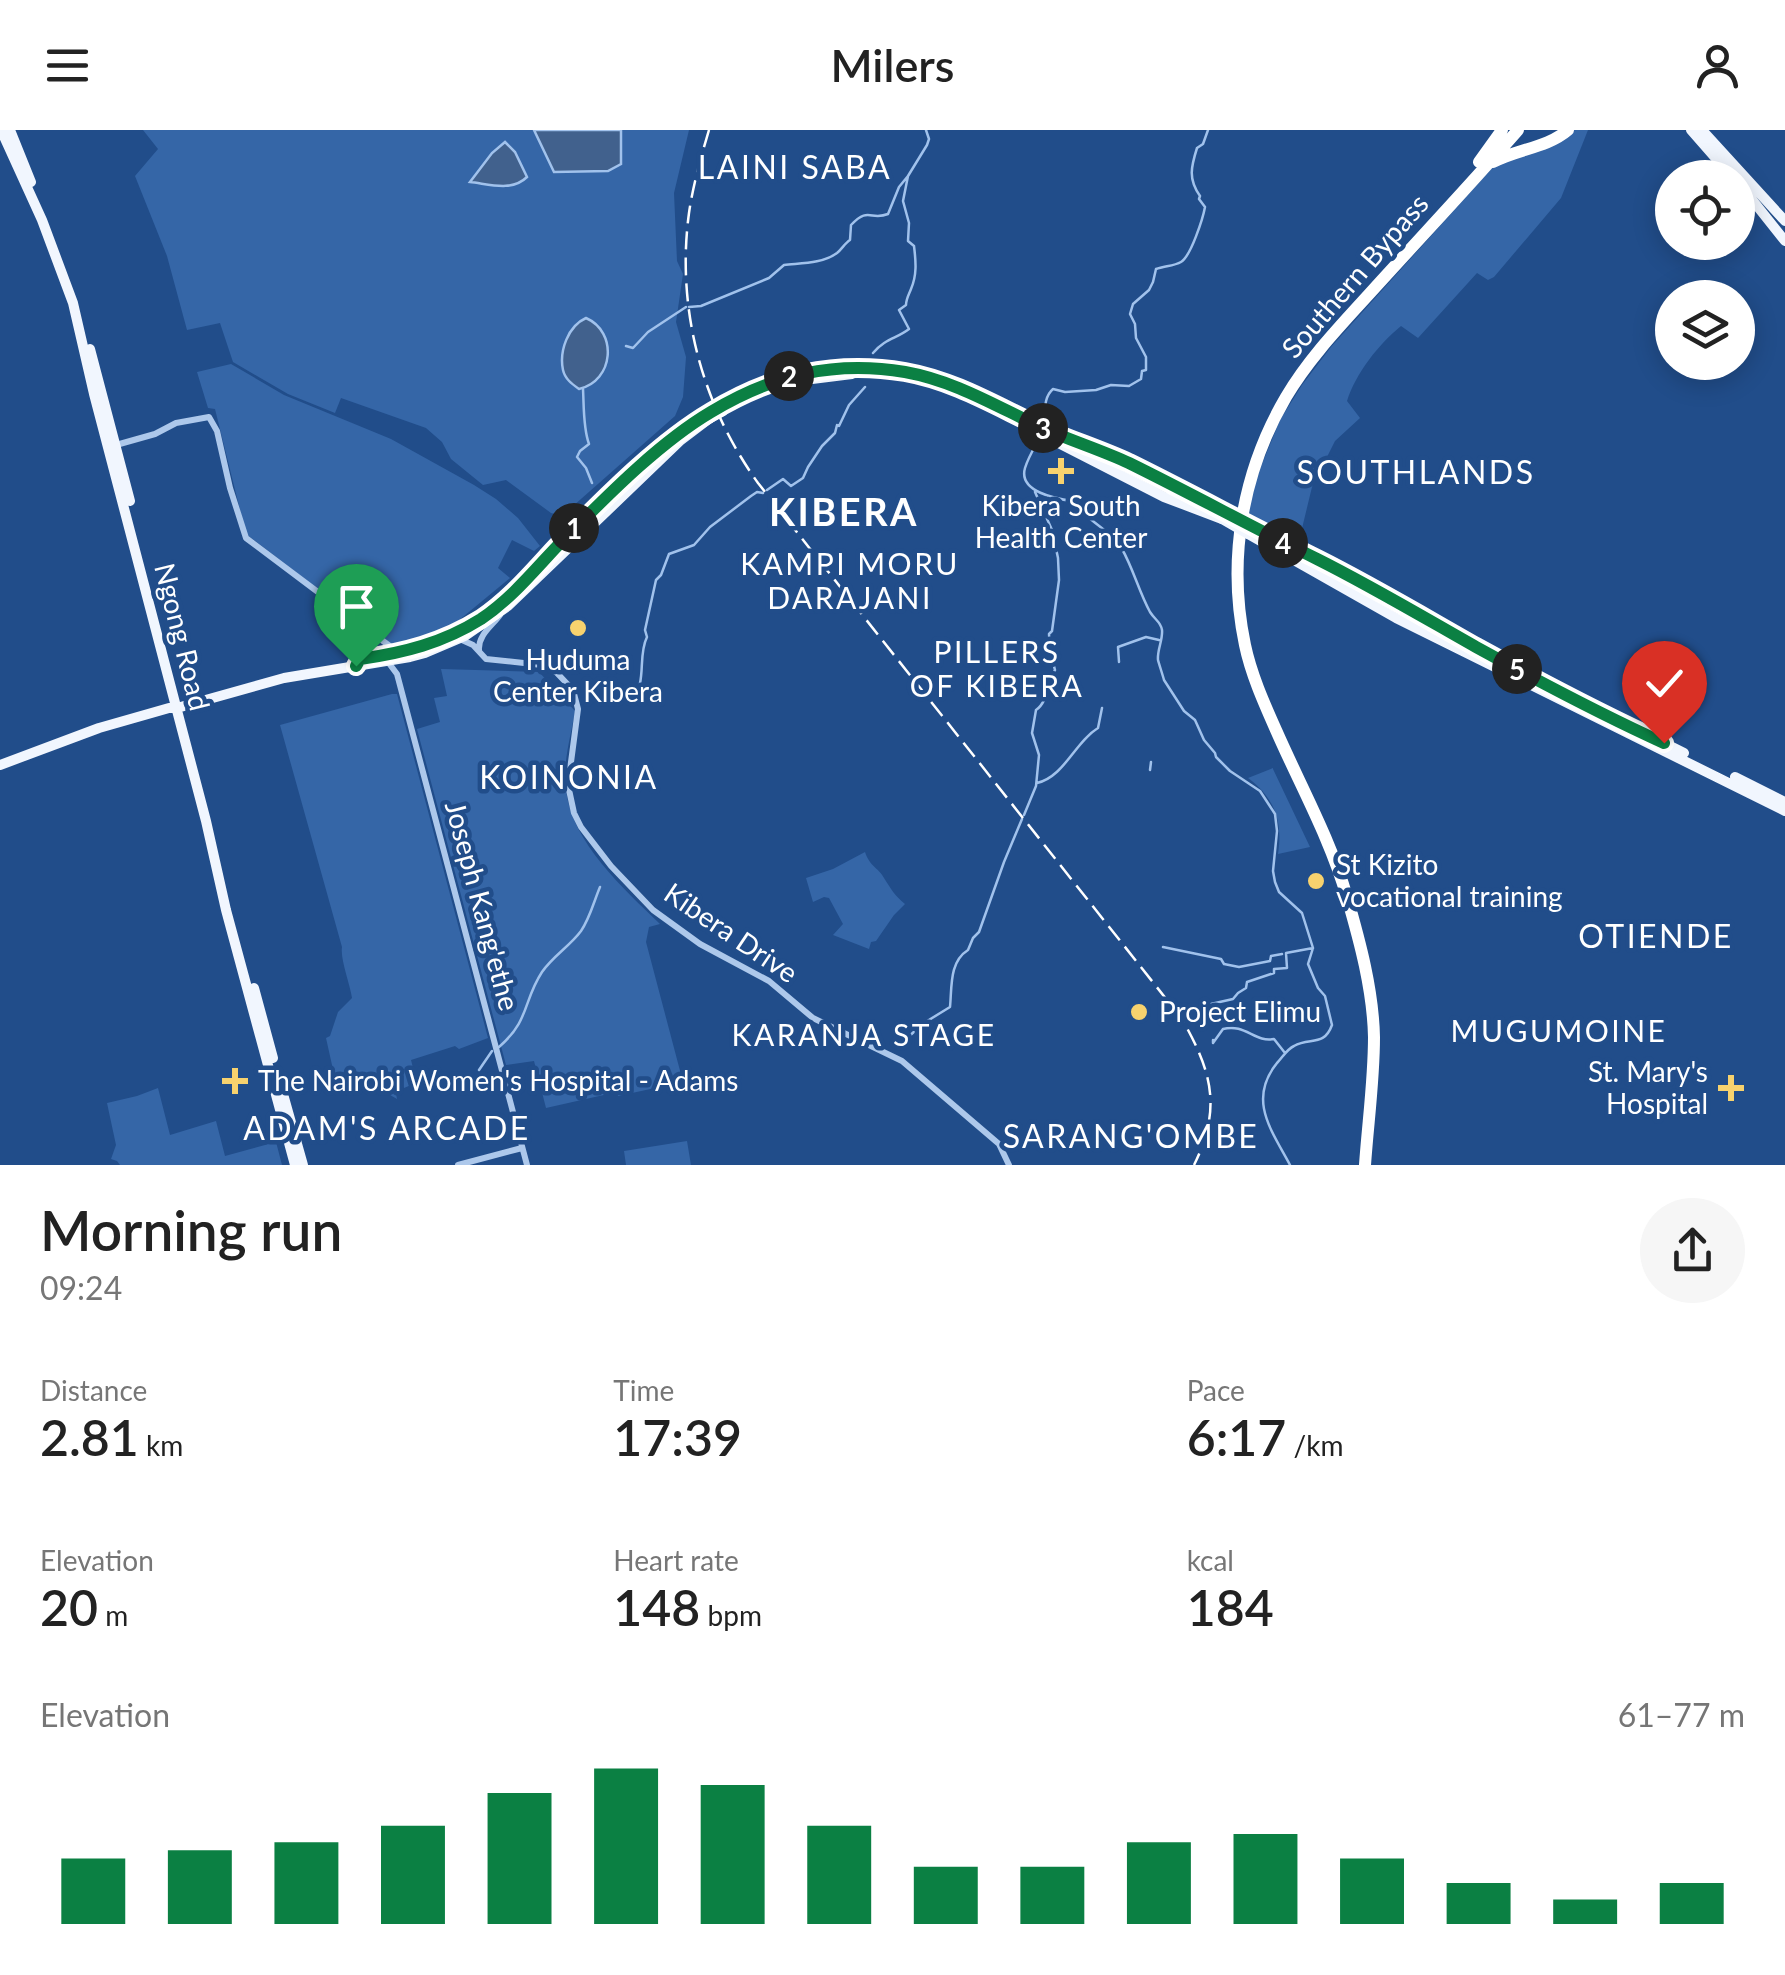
<!DOCTYPE html>
<html lang="en">
<head>
<meta charset="utf-8">
<style>
	body { margin:0; font-family:Lato,sans-serif; background:#f6f6f6; color:#222; height:100vh; display:flex; flex-direction:column; font-size:38px; white-space:nowrap }
	* { box-sizing:border-box; margin:0 }
	p { font-size:32px; color:#767676 }
	.icon { flex:none; width:55px; height:55px; fill:none; stroke:currentColor; stroke-width:2; stroke-linecap:round; stroke-linejoin:round }
	.map { position:relative; height:1035px; overflow:hidden }
	.sheet { display:flex; flex-direction:column; background:#fff; flex:1 }
	.sheet>* { flex:none }
	.fabs { position:absolute; left:1655px; top:30px; display:grid; gap:20px }
	.fabs a { display:grid; place-items:center; width:100px; height:100px; border-radius:50%; background:#fff; box-shadow:0 5px 25px #0003; font-size:50px }
	.pin { position:absolute; display:grid; place-items:center; width:85px; height:85px; color:#fff; margin:-102px -42px; border-radius:50% 50% 50% 0; rotate:-45deg; box-shadow:0 0 10px #0007 }
	.pin .icon { rotate:45deg }
	.km { position:absolute; width:50px; height:50px; margin:-25px; border-radius:50%; background:#222; color:#fff; font-size:28px; line-height:50px; text-align:center }
	.round { display:grid; place-items:center; flex:none; width:105px; height:105px; border-radius:52px; background:#f6f6f6 }
	.overview { display:flex; align-items:center; justify-content:space-between; height:170px; padding:0 40px }
	h1 { font-size:55px; font-weight:600; line-height:75px }
	.stats { display:grid; grid-template-columns:repeat(3,1fr); gap:15px; height:170px; padding:10px 40px }
	.stats div { display:grid; align-content:center }
	.stats b { font-size:50px; font-weight:600 }
	.stats small { font-size:28px; font-weight:400 }
	.stats p { font-size:28px }
	.chart { height:280px; padding:20px 40px }
	.chart p { display:flex; justify-content:space-between }
	.chart svg { width:100%; height:180px; margin-top:10px; stroke:#0b8043; stroke-width:6 }
	header { display:flex; justify-content:space-between; align-items:center; height:130px; padding:0 40px; background:#fff; font-size:45px; font-weight:600 }
	.map>svg:first-child { display:block }
	.green { fill:#3566a7 }
	.water { fill:#41618d; stroke:#a1c2ec; stroke-width:2.5 }
	.lines { fill:none; stroke-linecap:round; stroke-linejoin:round }
	.stream { stroke:#a1c2ec; stroke-width:2.5 }
	.minor { stroke:#adc8eb; stroke-width:6 }
	.major { stroke:#f1f6fe; stroke-width:10 }
	.highway { stroke:#fff; stroke-width:12 }
	.rail { stroke:#fff; stroke-width:2.5; stroke-dasharray:18 8; stroke-linecap:butt }
	.major-bridge { stroke:#f1f6fe; stroke-width:10 }
	.route-casing { stroke:#fff; stroke-width:20 }
	.route { stroke:#0b8043; stroke-width:12 }
	.poi-dot { fill:#f7d26e; stroke:#214d8a; stroke-width:4 }
	.labels { text-anchor:middle; stroke-width:9; stroke-linejoin:round; paint-order:stroke }
	.street-label { font-size:28px; fill:#fff; stroke:#214d8a }
	.poi-label { font-size:28px; fill:#fff; stroke:#214d8a; text-anchor:start }
	.neighbourhood-label { font-size:30px; letter-spacing:2.5px; fill:#fff; stroke:#214d8a }
	.quarter-label { font-size:32px; letter-spacing:2.5px; fill:#fff; stroke:#214d8a }
	.district-label { font-size:38px; font-weight:bold; letter-spacing:2.5px; fill:#fff; stroke:#214d8a }
</style>
</head>
<body>
<header><svg class="icon" aria-label="menu" viewBox="0 0 24 24"><path d="M4 6h16M4 12h16M4 18h16"/></svg>Milers<svg class="icon" aria-label="person" viewBox="0 0 24 24"><circle cx="12" cy="8" r="4"/><path d="M4 21q1-7 8-7t8 7"/></svg></header>
<div class="map">
<svg width="1785" height="1035" viewBox="0 0 1785 1035">
	<rect width="100%" height="100%" fill="#214d8a"/>
	<path class="green" d="M143,0H689L674,63L677,131L683,144L676,192L686,227L683,267L675,286L564,384L558,385L551,383L506,350L483,355L451,329L442,312L426,298L341,268L335,283L288,264L233,232L220,193L187,200L167,126L135,46L158,19Z
		M1572,0H1588L1561,68L1494,147L1488,150L1477,143L1418,208L1401,196C1378,215 1356,243 1347,271L1360,288L1335,311L1312,357L1298,415L1246,389L1255,351L1280,290L1302,255L1331,217L1494,36Z
		M231,234L284,265L391,309L474,355L496,369L518,388L540,416L534,421L512,410L498,438L510,448L458,491L415,515L396,518L246,404L215,279L208,278L197,242Z
		M441,539L539,542L575,581C571,606 562,635 566,660C572,713 624,759 660,794L649,797L646,812L683,952L618,966L617,962L546,978L534,931L506,935L417,599L440,592L434,568L447,566Z
		M392,564H397L488,908L459,919L455,916L411,930L413,938L408,944L411,955L404,958L400,952L394,953L397,969L385,962L375,942L336,953L326,908L330,906L338,882L352,868C350,854 340,829 342,817L280,595Z
		M1273,638V639L1310,717L1278,724C1283,692 1275,668 1248,648Z
		M865,722C870,737 878,737 884,748C891,759 895,766 905,774L894,785L876,811L871,812L869,819L833,805L843,794L829,768L824,767L813,772L806,748L833,739Z
		M158,958L170,1005L216,991L225,1026L276,1012L282,1035H120L117,1031L111,1029L116,1015L107,973L137,966Z
		M687,1011L691,1035H626L624,1021Z"/>
	<path class="water" d="M534,0H621V34L608,41L554,42Z
		M505,12L515,22L527,47C512,62 489,54 470,52L492,23Z
		M586,188C618,202 614,251 579,259C572,254 565,249 563,240C559,221 568,196 586,188Z"/>
	<g class="lines">
		<path class="stream" d="M689,177L701,176L769,148L784,135C800,133 822,134 837,123C842,119 845,113 850,110L851,95C869,76 870,91 888,84L899,57L908,46
			M626,216L633,218L648,202L686,177
			M873,223C886,208 896,209 909,199L899,180L906,175C906,169 909,164 911,159C917,145 916,132 914,116L908,111L909,93L903,71L908,46L927,15L929,9L926,0
			M583,259C584,276 583,298 589,314L580,321L577,327L586,338L592,353
			M1040,291L1042,287L1046,284C1044,276 1046,265 1053,259L1065,262L1096,260L1111,255L1129,256L1141,249L1142,241L1146,240V227L1136,208L1135,194L1130,184L1133,174L1149,160L1153,152L1156,139C1164,136 1174,136 1181,132C1191,126 1203,88 1205,77L1199,69L1200,66C1188,49 1191,37 1197,18L1203,14L1208,0
			M1039,309C1034,318 1028,328 1025,338C1018,362 1057,369 1073,371C1081,387 1110,399 1122,419C1133,438 1139,462 1150,482C1155,490 1161,492 1162,500C1163,510 1157,520 1158,530C1159,534 1163,546 1164,550L1184,581L1195,590L1204,610L1215,623L1216,627L1230,641L1260,661L1275,684L1277,701L1273,741L1275,752L1279,762L1302,783L1313,818L1308,834L1318,858L1325,866L1332,895C1324,917 1310,907 1294,916C1287,919 1282,928 1277,933C1247,970 1272,1001 1290,1035
			M767,360L783,349L791,356L803,348L808,337L822,316L835,303L837,295L839,296L849,275L865,257
			M1119,532L1118,517L1146,507L1159,510
			M631,571C648,553 637,527 647,507L645,500L656,450L661,445L669,424L694,415L710,397L751,366L757,362L763,363
			M1150,640L1151,632
			M1037,653C1064,647 1075,612 1098,598L1102,578
			M1024,685L1036,656L1039,625L1032,603L1036,580C1048,572 1048,552 1055,540L1050,521L1049,504L1052,501L1059,450L1058,428L1052,400L1035,362
			M1163,817L1221,829L1224,834L1239,837L1270,831L1271,826L1282,824
			M1190,888L1195,884L1203,883L1202,876L1233,869L1238,863L1246,858L1247,852L1274,843V839L1287,838L1286,823L1313,818
			M1213,910V913L1223,899C1245,893 1255,913 1274,909L1285,923
			M898,916L924,893L950,877C952,857 949,832 968,820L973,808L979,802L1004,732L1022,689
			M499,917C530,890 523,871 542,842C553,826 570,816 581,801C590,788 594,771 600,757
			M479,940L492,921"/>
		<path class="minor" d="M116,315L155,304L176,293L209,287L217,301L230,358L246,408L399,523
			M462,510L473,515L486,529L542,535L556,542L573,560L578,579L568,655L574,683L581,697L611,736L653,780L700,814L769,851L813,888L902,931L999,1014L1009,1035
			M479,520C478,505 492,496 500,485
			M388,532L397,544L527,1035
			M356,535L371,520L372,504
			M458,1035L522,1018"/>
		<path class="major" d="M1,0L42,90L73,173L94,264L206,691L226,780L295,1035
			M10,0L31,52
			M1691,0L1733,48
			M1702,0L1785,91
			M1738,52L1785,111
			M90,219L130,371
			M770,259L804,250L852,244
			M721,276L789,246L835,238L902,242L929,247L963,259L1047,300L1092,316L1224,383
			M1037,302L1164,367L1222,389
			M1251,395C1377,460 1499,532 1625,594
			M1248,404L1396,488L1785,681
			M530,446L572,400L676,306
			M1650,606L1684,623
			M0,635L99,598L169,578H177L284,548L410,527L425,523L465,506L508,476L681,310L710,288
			M1735,647L1785,672
			M254,858L273,928
			M283,964L303,1035"/>
		<path class="highway" d="M1479,32L1502,0
			M1493,32C1517,19 1547,18 1568,0
			M1365,1035C1368,992 1374,950 1374,907C1373,860 1360,812 1347,767C1330,708 1300,655 1276,600C1264,573 1251,544 1245,515C1227,430 1242,342 1286,267C1309,228 1341,195 1371,162C1420,108 1470,55 1518,0"/>
		<path class="rail" d="M709,0C701,27 693,55 689,83C676,179 702,275 758,353L1182,889C1212,942 1222,978 1194,1035"/>
		<path class="major-bridge" d="M710,288L723,281
			M1225,383L1251,395
			M1222,389L1248,404"/>
	</g>
	<g class="lines">
		<g class="route-casing">
			<path id="route" d="M356,536L360,529C403,523 443,513 481,489C517,465 542,430 573,400C613,360 662,311 711,282C772,245 834,230 905,242C956,251 999,278 1045,299C1072,311 1101,320 1129,333C1192,364 1254,398 1317,429C1371,456 1423,487 1476,517C1538,551 1600,584 1664,613"/>
		</g>
		<use href="#route" class="route"/>
	</g>
	<g class="poi-dot">
		<path d="M1056 326h10v10h10v10h-10v10h-10v-10h-10v-10h10z"/>
		<circle cx="578" cy="498" r="10"/>
		<circle cx="1316" cy="751" r="10"/>
		<circle cx="1139" cy="882" r="10"/>
		<path d="M230 936h10v10h10v10h-10v10h-10v-10h-10v-10h10z"/>
		<path d="M1726 943h10v10h10v10h-10v10h-10v-10h-10v-10h10z"/>
	</g>
	<g class="labels">
		<g class="street-label">
			<text transform="translate(1355 146) rotate(-49)" y="10">Southern Bypass</text>
			<text transform="translate(182 507) rotate(76)" y="10">Ngong Road</text>
			<text transform="translate(482 776) rotate(75)" y="10">Joseph Kang'ethe</text>
			<text transform="translate(731 803) rotate(34)" y="10">Kibera Drive</text>
		</g>
		<g class="poi-label">
			<text x="1061" y="386" text-anchor="middle">Kibera South<tspan x="1061" dy="32">Health Center</tspan></text>
			<text x="578" y="540" text-anchor="middle">Huduma<tspan x="578" dy="32">Center Kibera</tspan></text>
			<text x="1336" y="745">St Kizito<tspan x="1336" dy="32">vocational training</tspan></text>
			<text x="1159" y="892">Project Elimu</text>
			<text x="1708" y="952" text-anchor="end">St. Mary's<tspan x="1708" dy="32">Hospital</tspan></text>
			<text x="258" y="961">The Nairobi Women's Hospital - Adams</text>
		</g>
		<g class="neighbourhood-label">
			<text x="850" y="445">KAMPI MORU<tspan x="850" dy="34">DARAJANI</tspan></text>
			<text x="997" y="533">PILLERS<tspan x="997" dy="34">OF KIBERA</tspan></text>
			<text x="1559" y="912">MUGUMOINE</text>
			<text x="864" y="916">KARANJA STAGE</text>
		</g>
		<g class="quarter-label">
			<text x="795" y="49">LAINI SABA</text>
			<text x="1416" y="354">SOUTHLANDS</text>
			<text x="569" y="659">KOINONIA</text>
			<text x="1656" y="818">OTIENDE</text>
			<text x="387" y="1010">ADAM'S ARCADE</text>
			<text x="1131" y="1018">SARANG'OMBE</text>
		</g>
		<g class="district-label">
			<text x="844" y="396">KIBERA</text>
		</g>
	</g>
</svg>
<div class="fabs">
<a><svg class="icon" aria-label="locate" viewBox="0 0 24 24"><circle cx="12" cy="12" r="6"/><path d="M12 2v4M12 18v4M2 12h4M18 12h4"/></svg></a>
<a><svg class="icon" aria-label="layers" viewBox="0 0 24 24"><path d="M12 4l9 5-9 5-9-5zM3 14l9 5 9-5"/></svg></a>
</div>
<div class="pin" style="left:356px;top:536px;background:#1e9e55"><svg class="icon" aria-label="arrive" viewBox="0 0 24 24"><path d="M6 21V4h12l-3 4 3 4H6"/></svg></div>
<div class="pin" style="left:1664px;top:613px;background:#d93025"><svg class="icon" aria-label="check" viewBox="0 0 24 24"><path d="M5 12l5 5 9-10"/></svg></div>
<b class="km" style="left:574px;top:398px">1</b>
<b class="km" style="left:789px;top:246px">2</b>
<b class="km" style="left:1043px;top:298px">3</b>
<b class="km" style="left:1283px;top:413px">4</b>
<b class="km" style="left:1517px;top:539px">5</b>
</div>
<section class="sheet">
<div class="overview"><div><h1>Morning run</h1><p>09:24</p></div><a class="round"><svg class="icon" aria-label="share" viewBox="0 0 24 24"><path d="M12 15V3M7 8l5-5 5 5M5 13v7h14v-7"/></svg></a></div>
<div class="stats">
<div><p>Distance</p><b>2.81<small> km</small></b></div>
<div><p>Time</p><b>17:39</b></div>
<div><p>Pace</p><b>6:17<small> /km</small></b></div>
</div>
<div class="stats">
<div><p>Elevation</p><b>20<small> m</small></b></div>
<div><p>Heart rate</p><b>148<small> bpm</small></b></div>
<div><p>kcal</p><b>184</b></div>
</div>
<div class="chart"><p><span>Elevation</span>61–77 m</p>
<svg viewBox="0 0 160 44" preserveAspectRatio="none"><path d="M5 44V28M15 44V26M25 44V24M35 44V20M45 44V12M55 44V6M65 44V10M75 44V20M85 44V30M95 44V30M105 44V24M115 44V22M125 44V28M135 44V34M145 44V38M155 44V34"/></svg>
</div>
</section>
</body>
</html>
